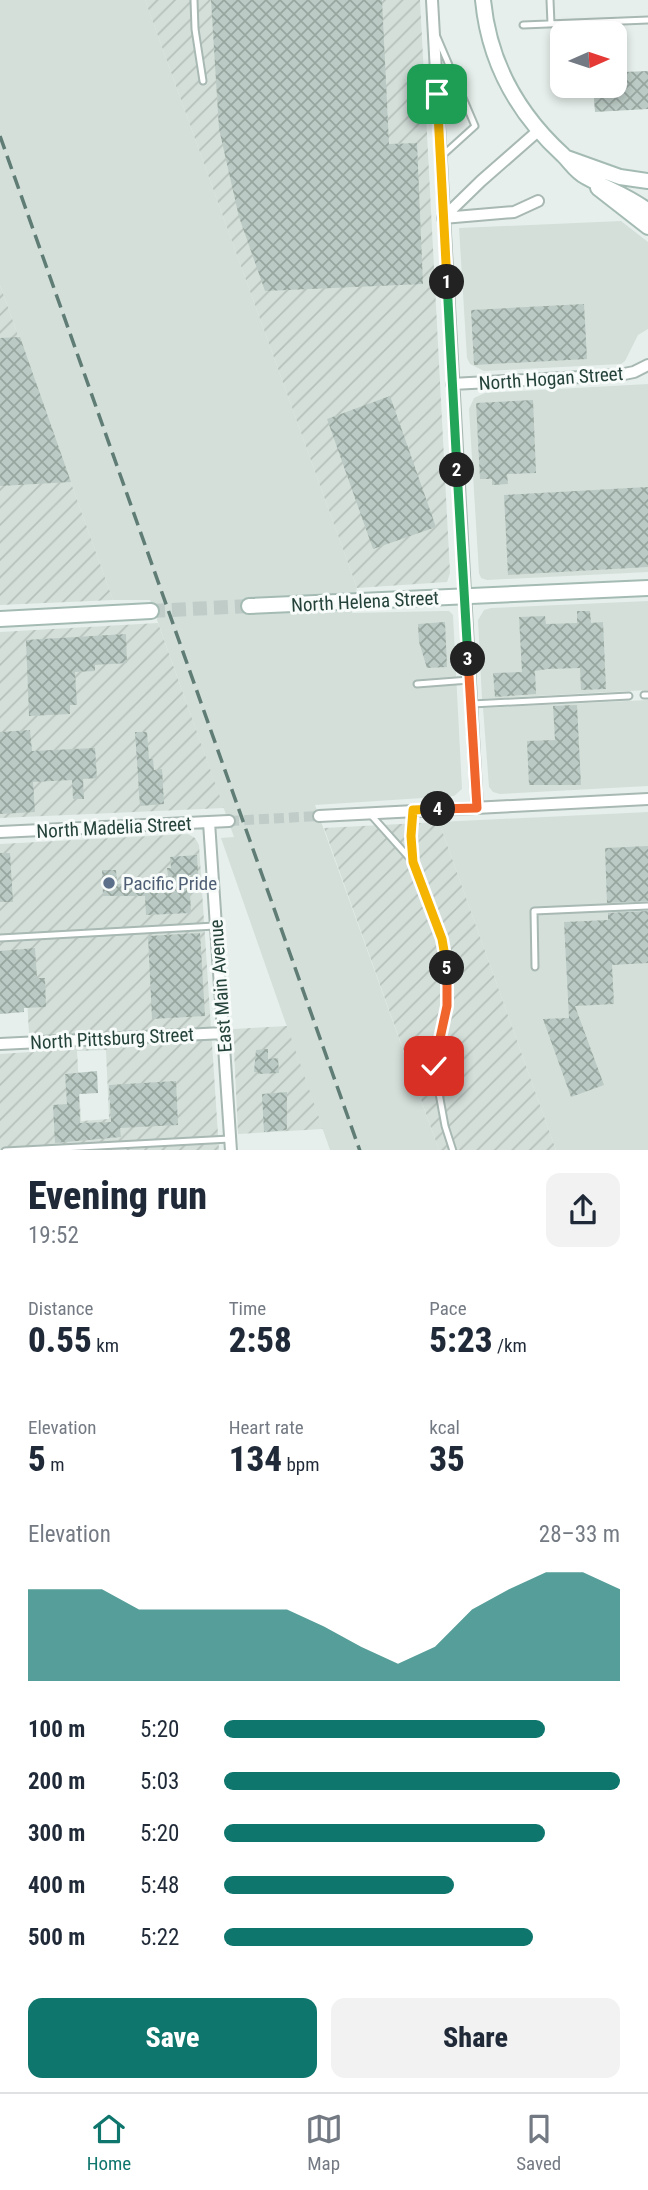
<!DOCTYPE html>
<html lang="en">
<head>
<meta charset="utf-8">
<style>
	body { margin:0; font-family:"Roboto Condensed",sans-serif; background:#f2f2f3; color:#1f2937; height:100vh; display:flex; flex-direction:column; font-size:26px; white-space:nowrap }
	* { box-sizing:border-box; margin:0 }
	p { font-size:23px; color:#747a83 }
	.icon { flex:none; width:38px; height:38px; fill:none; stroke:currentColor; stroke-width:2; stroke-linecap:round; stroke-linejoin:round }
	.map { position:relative; height:1150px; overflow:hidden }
	.details { display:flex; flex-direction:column; background:#fff; flex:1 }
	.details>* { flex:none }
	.needle { width:46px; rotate:87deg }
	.controls { position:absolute; left:550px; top:21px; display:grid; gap:14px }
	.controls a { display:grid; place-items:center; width:77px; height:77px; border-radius:14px; background:#fff; box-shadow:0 4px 10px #0003; font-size:35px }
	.pin { position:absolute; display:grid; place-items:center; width:60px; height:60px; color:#fff; margin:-30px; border-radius:14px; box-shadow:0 4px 10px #0006 }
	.km { position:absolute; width:35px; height:35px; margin:-18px; border-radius:50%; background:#222; color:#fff; font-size:19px; line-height:35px; text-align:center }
	.round { display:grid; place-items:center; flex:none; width:74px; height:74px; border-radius:14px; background:#f2f2f3 }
	.headline { display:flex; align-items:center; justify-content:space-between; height:119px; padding:0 28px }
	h1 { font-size:38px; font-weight:800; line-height:52px }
	.figures { display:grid; grid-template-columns:repeat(3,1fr); gap:10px; height:119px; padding:7px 28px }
	.figures div { display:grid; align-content:center }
	.figures b { font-size:35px; font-weight:800 }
	.figures small { font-size:19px; font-weight:400 }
	.figures p { font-size:19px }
	.chart { height:196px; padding:14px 28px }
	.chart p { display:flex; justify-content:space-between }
	.chart svg { width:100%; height:126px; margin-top:7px; fill:#0f766e; opacity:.7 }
	.button { display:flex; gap:14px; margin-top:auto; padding:14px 28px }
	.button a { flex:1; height:80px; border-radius:14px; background:#0f766e; color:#fff; font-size:28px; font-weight:800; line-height:80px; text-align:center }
	.button a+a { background:#f2f2f3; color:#1f2937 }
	ul { padding:0 28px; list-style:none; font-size:23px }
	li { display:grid; grid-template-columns:112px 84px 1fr; align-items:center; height:52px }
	li i { height:18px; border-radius:9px; background:#0f766e }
	.tabs { display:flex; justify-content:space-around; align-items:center; height:98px; border-top:2px solid #e0e1e3; background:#fff; font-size:19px; color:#747a83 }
	.tabs a { display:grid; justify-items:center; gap:4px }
	.tabs .on { color:#0f766e }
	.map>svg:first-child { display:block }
	.built { fill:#d4dfda }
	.industrial { fill:url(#industrial-furrows); fill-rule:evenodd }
	.building { fill:url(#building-cross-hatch) }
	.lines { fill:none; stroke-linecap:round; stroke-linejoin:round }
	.street-tunnel { stroke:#bfccc8; stroke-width:10; stroke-dasharray:10 5; stroke-linecap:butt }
	.secondary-tunnel { stroke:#bfccc8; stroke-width:14; stroke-dasharray:14 7; stroke-linecap:butt }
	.lane-casing { stroke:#a8b8b2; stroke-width:9 }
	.street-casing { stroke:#a8b8b2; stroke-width:14 }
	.secondary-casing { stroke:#a4bbb3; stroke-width:18 }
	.lane { stroke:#fff; stroke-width:5 }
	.street { stroke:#fff; stroke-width:10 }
	.secondary { stroke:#fff; stroke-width:14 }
	.rail { stroke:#5f7d75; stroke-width:3.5; stroke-dasharray:14 7; stroke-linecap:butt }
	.split-1-casing { stroke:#fff; stroke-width:14 }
	.split-2-casing { stroke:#fff; stroke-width:14 }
	.split-3-casing { stroke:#fff; stroke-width:14 }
	.split-4-casing { stroke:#fff; stroke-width:14 }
	.split-5-casing { stroke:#fff; stroke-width:14 }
	.split-6-casing { stroke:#fff; stroke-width:14 }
	.split-1 { stroke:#f5b400; stroke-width:9 }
	.split-2 { stroke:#22a559; stroke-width:9 }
	.split-3 { stroke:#22a559; stroke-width:9 }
	.split-4 { stroke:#f0652b; stroke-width:9 }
	.split-5 { stroke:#f5b400; stroke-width:9 }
	.split-6 { stroke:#f0652b; stroke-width:9 }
	.service-dot { fill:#5c6f8a; stroke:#f7fbf9; stroke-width:2.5 }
	.labels { text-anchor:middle; stroke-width:6; stroke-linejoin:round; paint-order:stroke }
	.street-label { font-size:19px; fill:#24423a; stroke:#f7fbf9 }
	.service-label { font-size:19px; fill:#4e5e75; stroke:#f7fbf9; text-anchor:start }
</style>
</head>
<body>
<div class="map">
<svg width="648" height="1151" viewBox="0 0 648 1151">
	<defs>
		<pattern id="industrial-furrows" width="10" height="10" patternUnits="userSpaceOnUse" patternTransform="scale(1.75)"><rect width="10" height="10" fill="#d4dfda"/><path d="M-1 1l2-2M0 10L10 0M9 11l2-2" fill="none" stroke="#b6c1bc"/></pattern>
		<pattern id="building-cross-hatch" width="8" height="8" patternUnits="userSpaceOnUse" patternTransform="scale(1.75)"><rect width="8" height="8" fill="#bbcac4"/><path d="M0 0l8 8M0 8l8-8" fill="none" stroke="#98a6a0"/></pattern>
	</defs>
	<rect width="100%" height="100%" fill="#e6efeb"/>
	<path class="built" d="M0,0H145L357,588L352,613L443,611H449L453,615L462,789L454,796L315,805L439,1150H330L221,838L234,837L150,600H113L0,285Z
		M621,221L648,242V329L638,335L625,361L621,364L484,371L470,364L467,358L459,228Z
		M648,384V572L487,580L481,578L479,573L469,409L474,398L485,393Z
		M648,601V690L482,699L478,620L484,610L491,608Z
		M648,700V786L500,794L493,792L489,787L483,708Z
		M648,812V1150H556L439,822Z"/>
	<path class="industrial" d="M145,0H420L450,573L447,582L357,588Z
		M0,285L113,600L0,605Z
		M158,623L224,808L0,818V632Z
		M439,822L556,1150H439L324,828Z
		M188,834L195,838L199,845L219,1150H0V1054L30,1052L26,980L0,981V844ZM106,1050L109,1119L81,1121L77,1051Z
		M287,1026L323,1129L238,1134L233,1029Z"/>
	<path class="building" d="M211,0H382L389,144L417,143L423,284L265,291L239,217L219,129Z
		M648,71V109L595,112L593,86H614V77H623V72Z
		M584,304L587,359L474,365L471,310Z
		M20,337L71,482L0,486V338Z
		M390,396L436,527L373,549L327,419Z
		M533,400L536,473L507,474L508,484L492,485V479H480L476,403Z
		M648,487V567L508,575L504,495Z
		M577,611H590L591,623L603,622L606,689L581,690L580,668L548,669L535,671L536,694L495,697L493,673L522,672L519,617L545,616L546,624L577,623Z
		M445,622L447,667L427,668L419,642L418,624Z
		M126,634L127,663L95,665V671L75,672L77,705H70V714L29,716L26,640Z
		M577,705L581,785H529L527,741L555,740L553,706Z
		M30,730L32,751L95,748L97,778L83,779L84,799H73L72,780L33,782L35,812L0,814V732Z
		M135,732H147L149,759H153L154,770L162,769L164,804L140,806Z
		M648,846V901L607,903L605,848Z
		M0,853H10L13,902H0Z
		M197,855L198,875H189L191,913L146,915L145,896H103L102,870H116L117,884L144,882V878L168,876L167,868H171L170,857Z
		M648,911V963L612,965L614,1004L575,1006L604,1085L571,1097L543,1019L569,1018L564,922L608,920V913Z
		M200,933L205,1016L152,1019L148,936Z
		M35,948L37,978H45L46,1007L24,1008V1012L0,1014V951Z
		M268,1049V1059L278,1058L279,1073L258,1074V1072H254L256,1050Z
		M97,1071L98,1093L79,1094L80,1123L111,1122L109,1085L176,1081L178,1125L120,1128L121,1137L55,1143L53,1105L67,1104L65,1074Z
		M287,1092V1130L264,1132L262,1094Z"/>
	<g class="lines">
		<path class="street-tunnel" d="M229,821L319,816"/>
		<path class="secondary-tunnel" d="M151,611L249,606"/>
		<g class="lane-casing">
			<path id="lane" d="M194,0L195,29L203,81
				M550,0L551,24
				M523,25L648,20
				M437,37L475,126L443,155
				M417,684L469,680
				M644,695H648
				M472,704L629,696
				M413,810L411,836L413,862L442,939L448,975L447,1006L434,1066L445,1126L453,1151
				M371,815L413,862
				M0,938L215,926
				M535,967L534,911L648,906
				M5,1151L230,1139"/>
		</g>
		<g class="street-casing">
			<path id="street" d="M432,0L477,808
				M443,218L481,181L538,131
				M443,218L514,212L538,201
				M452,384L619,375L634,372L648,365
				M319,816L648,799
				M209,822L231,1151
				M0,832L229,821
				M0,1044L224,1033"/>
		</g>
		<g class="secondary-casing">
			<path id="secondary" d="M483,0C489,63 517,113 563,155C571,163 576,172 586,177C607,189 629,196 648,211
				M567,158L620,177L648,181
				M598,188L648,227
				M249,606L648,588
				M0,619L151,611"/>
		</g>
		<use href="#lane" class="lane"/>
		<use href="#street" class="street"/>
		<use href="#secondary" class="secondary"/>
		<path class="rail" d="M0,136L360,1151"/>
	</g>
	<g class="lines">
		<g class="split-1-casing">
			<path id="split-1" d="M437,94L447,282"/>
		</g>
		<g class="split-2-casing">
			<path id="split-2" d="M447,282L457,470"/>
		</g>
		<g class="split-3-casing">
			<path id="split-3" d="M457,470L468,659"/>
		</g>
		<g class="split-4-casing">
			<path id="split-4" d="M438,809L477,808L468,659"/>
		</g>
		<g class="split-5-casing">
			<path id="split-5" d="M438,809L413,810L411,836L413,862L442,939L447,968"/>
		</g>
		<g class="split-6-casing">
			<path id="split-6" d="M434,1066L447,1006V968"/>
		</g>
		<use href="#split-1" class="split-1"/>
		<use href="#split-2" class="split-2"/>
		<use href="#split-3" class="split-3"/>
		<use href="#split-4" class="split-4"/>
		<use href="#split-5" class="split-5"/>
		<use href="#split-6" class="split-6"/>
	</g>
	<circle class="service-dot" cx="109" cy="883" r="7"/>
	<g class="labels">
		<g class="street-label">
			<text transform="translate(551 378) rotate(-4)" y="7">North Hogan Street</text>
			<text transform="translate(365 601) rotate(-3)" y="7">North Helena Street</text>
			<text transform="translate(114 827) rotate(-3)" y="7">North Madelia Street</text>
			<text transform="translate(220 986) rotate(-94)" y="7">East Main Avenue</text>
			<text transform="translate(112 1038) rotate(-3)" y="7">North Pittsburg Street</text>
		</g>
		<g class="service-label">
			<text x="123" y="890">Pacific Pride</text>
		</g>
	</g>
</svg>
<div class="controls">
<a><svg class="needle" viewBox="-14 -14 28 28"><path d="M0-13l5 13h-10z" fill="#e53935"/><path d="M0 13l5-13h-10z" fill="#747a83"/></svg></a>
</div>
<div class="pin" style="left:437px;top:94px;background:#1e9e55"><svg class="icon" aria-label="arrive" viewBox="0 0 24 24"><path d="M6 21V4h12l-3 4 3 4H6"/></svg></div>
<div class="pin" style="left:434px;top:1066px;background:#d93025"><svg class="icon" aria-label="check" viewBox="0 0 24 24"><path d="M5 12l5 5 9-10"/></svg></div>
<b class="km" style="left:447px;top:282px">1</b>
<b class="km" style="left:457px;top:470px">2</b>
<b class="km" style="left:468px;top:659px">3</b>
<b class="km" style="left:438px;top:809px">4</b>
<b class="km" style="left:447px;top:968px">5</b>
</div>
<section class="details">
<div class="headline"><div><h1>Evening run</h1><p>19:52</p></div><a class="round"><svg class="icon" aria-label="share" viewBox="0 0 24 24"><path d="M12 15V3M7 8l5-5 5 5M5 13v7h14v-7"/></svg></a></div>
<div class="figures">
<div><p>Distance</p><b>0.55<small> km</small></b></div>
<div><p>Time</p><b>2:58</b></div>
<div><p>Pace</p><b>5:23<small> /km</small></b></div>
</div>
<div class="figures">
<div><p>Elevation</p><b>5<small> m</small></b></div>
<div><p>Heart rate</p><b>134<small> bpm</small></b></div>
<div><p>kcal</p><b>35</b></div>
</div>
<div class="chart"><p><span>Elevation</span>28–33 m</p>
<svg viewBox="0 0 160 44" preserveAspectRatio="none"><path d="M0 44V12L10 12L20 12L30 19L40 19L50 19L60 19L70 19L80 25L90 32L100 38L110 32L120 19L130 12L140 6L150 6L160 12V44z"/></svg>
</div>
<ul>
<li><b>100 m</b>5:20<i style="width:81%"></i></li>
<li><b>200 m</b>5:03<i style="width:100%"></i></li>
<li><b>300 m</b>5:20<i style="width:81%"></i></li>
<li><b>400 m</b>5:48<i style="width:58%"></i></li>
<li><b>500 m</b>5:22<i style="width:78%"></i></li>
</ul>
<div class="button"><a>Save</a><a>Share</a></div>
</section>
<nav class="tabs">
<a class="on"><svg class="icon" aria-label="home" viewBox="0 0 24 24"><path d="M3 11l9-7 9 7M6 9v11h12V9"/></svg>Home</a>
<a><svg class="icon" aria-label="map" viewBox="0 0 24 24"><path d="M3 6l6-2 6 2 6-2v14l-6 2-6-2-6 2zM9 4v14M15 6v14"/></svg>Map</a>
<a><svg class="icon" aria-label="saved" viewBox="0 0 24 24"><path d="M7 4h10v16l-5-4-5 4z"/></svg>Saved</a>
</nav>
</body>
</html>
